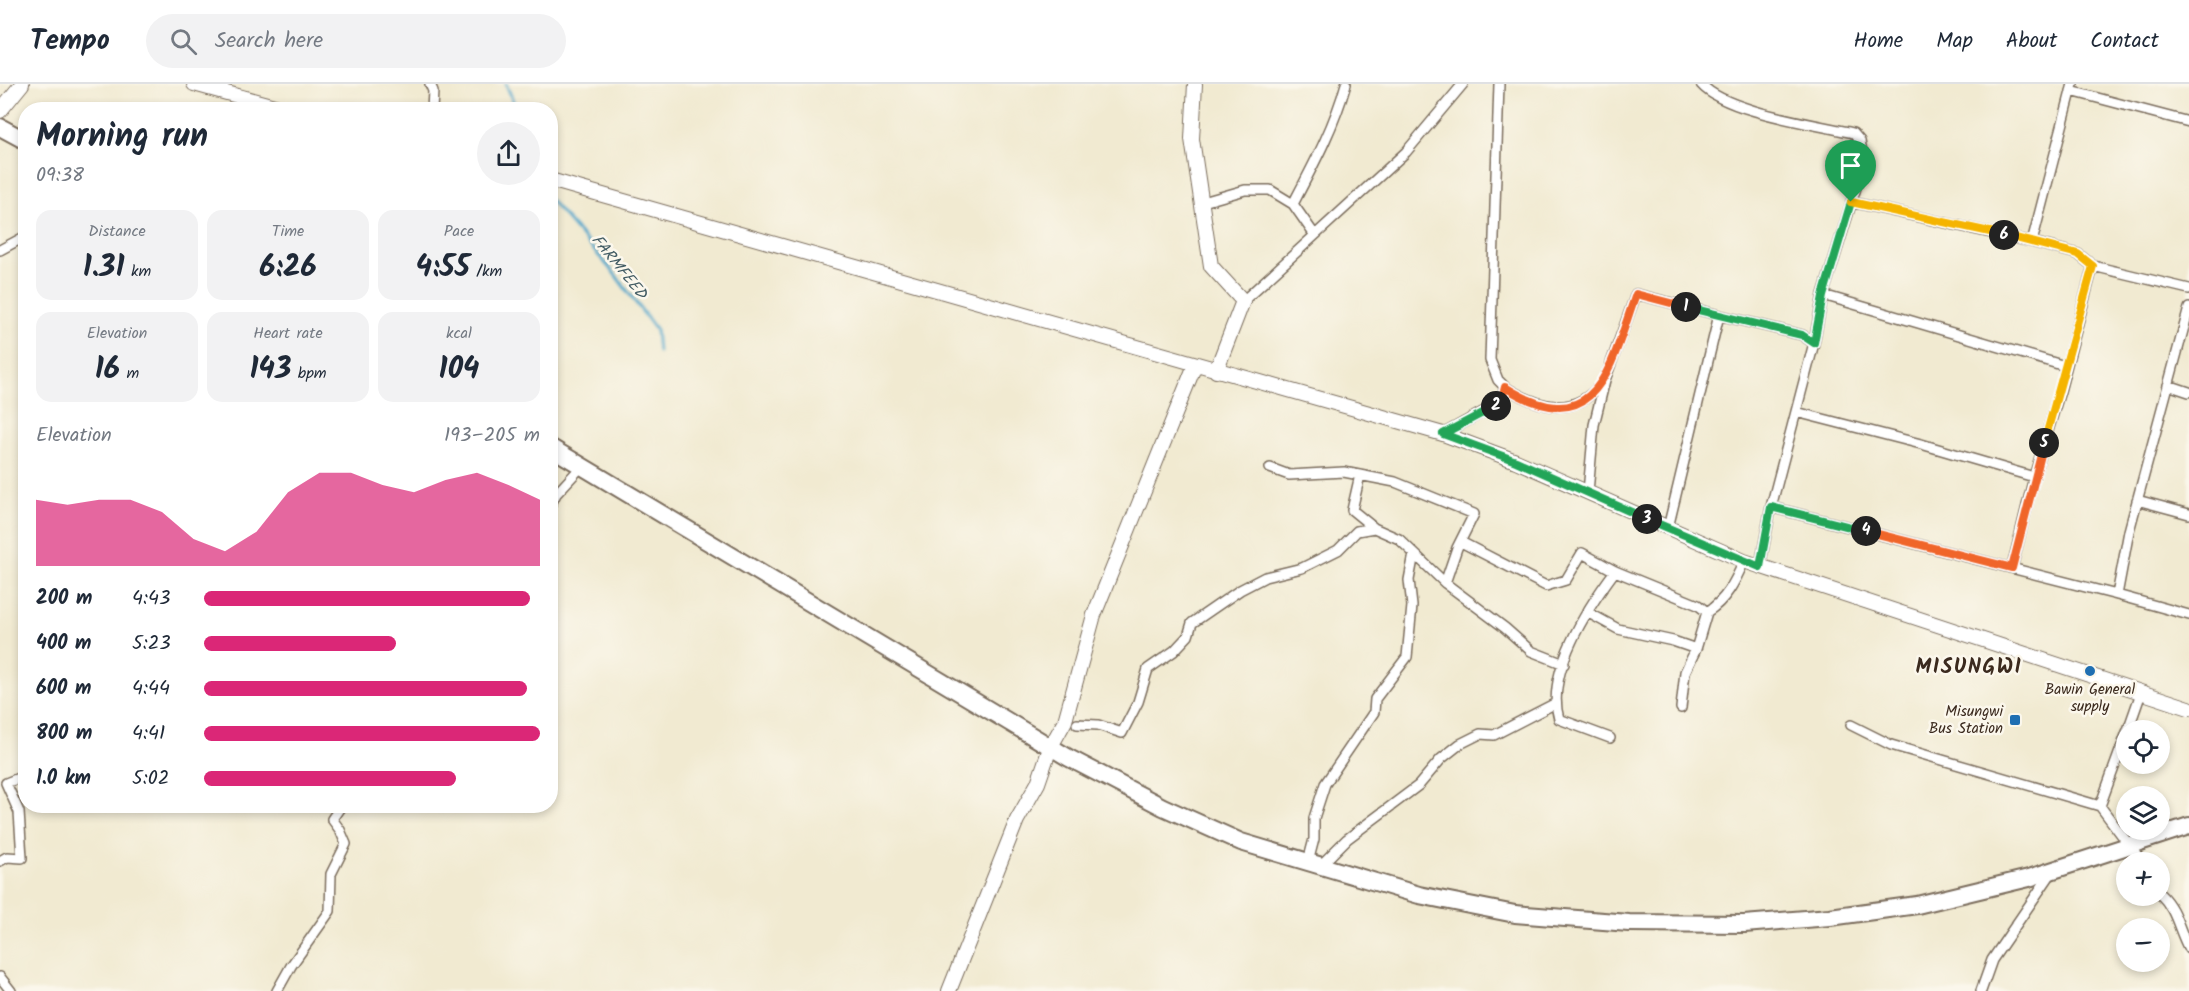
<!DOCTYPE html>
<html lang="en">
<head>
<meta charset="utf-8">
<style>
	body { margin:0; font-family:Kalam,sans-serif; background:#f2f2f3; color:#1f2937; height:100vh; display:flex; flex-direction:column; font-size:22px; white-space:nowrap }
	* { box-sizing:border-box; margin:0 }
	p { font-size:20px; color:#747a83 }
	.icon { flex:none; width:33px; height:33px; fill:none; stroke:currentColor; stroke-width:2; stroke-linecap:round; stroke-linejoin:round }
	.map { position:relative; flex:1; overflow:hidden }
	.sheet { position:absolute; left:18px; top:18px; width:540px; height:711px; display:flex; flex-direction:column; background:#fff; border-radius:24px; box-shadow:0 3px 9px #0003 }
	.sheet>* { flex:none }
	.buttons { position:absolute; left:2116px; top:636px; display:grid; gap:12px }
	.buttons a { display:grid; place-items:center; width:54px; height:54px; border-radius:50%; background:#fff; box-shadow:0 3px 9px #0003; font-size:30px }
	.pin { position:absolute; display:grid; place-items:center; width:51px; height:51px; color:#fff; margin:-62px -26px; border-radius:50% 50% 50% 0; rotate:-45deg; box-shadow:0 0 6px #0007 }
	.pin .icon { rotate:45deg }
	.km { position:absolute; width:30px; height:30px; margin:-15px; border-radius:50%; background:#222; color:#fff; font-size:16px; line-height:30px; text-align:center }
	.round { display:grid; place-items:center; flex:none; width:63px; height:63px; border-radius:32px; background:#f2f2f3 }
	.overview { display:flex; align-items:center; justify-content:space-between; height:102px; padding:0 18px }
	h1 { font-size:33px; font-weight:800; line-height:45px }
	.stats { display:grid; grid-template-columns:repeat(3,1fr); gap:9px; height:102px; padding:6px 18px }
	.stats div { display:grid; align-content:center; border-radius:15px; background:#f2f2f3; text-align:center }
	.stats b { font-size:30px; font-weight:800 }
	.stats small { font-size:16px; font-weight:400 }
	.stats p { font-size:16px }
	.chart { height:168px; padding:12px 18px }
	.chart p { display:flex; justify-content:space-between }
	.chart svg { width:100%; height:108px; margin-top:6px; fill:#db2777; opacity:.7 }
	ul { padding:0 18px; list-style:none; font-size:20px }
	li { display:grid; grid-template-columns:96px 72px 1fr; align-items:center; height:45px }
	li i { height:15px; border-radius:8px; background:#db2777 }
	header { display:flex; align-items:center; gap:36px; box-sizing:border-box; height:84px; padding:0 30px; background:#fff; border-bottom:2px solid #e0e1e3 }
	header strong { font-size:28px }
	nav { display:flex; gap:33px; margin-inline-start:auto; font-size:21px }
	.search { width:420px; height:54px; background:#f2f2f3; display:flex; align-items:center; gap:15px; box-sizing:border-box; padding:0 21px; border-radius:33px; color:#747a83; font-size:22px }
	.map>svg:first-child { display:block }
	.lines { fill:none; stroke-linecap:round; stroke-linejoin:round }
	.stream { stroke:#4fa8cc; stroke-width:3 }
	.street-casing { stroke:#7b6d5d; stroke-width:12 }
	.secondary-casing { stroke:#7b6d5d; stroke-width:16 }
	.highway-casing { stroke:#7b6d5d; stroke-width:20 }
	.street { stroke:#fff; stroke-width:9 }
	.secondary { stroke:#fff; stroke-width:14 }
	.highway { stroke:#fff; stroke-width:16 }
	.split-1-casing { stroke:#fff; stroke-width:12 }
	.split-2-casing { stroke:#fff; stroke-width:12 }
	.split-3-casing { stroke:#fff; stroke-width:12 }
	.split-4-casing { stroke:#fff; stroke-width:12 }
	.split-5-casing { stroke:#fff; stroke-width:12 }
	.split-6-casing { stroke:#fff; stroke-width:12 }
	.split-7-casing { stroke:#fff; stroke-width:12 }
	.split-1 { stroke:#22a559; stroke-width:8 }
	.split-2 { stroke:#f0652b; stroke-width:8 }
	.split-3 { stroke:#22a559; stroke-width:8 }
	.split-4 { stroke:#22a559; stroke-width:8 }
	.split-5 { stroke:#f0652b; stroke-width:8 }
	.split-6 { stroke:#f5b400; stroke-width:8 }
	.split-7 { stroke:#f5b400; stroke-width:8 }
	.poi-dot { fill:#1f6fb2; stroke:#fbf7ec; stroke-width:2 }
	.labels { text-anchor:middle; stroke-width:5; stroke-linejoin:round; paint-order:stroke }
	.poi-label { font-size:15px; fill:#3b2a1e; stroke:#fbf7ec }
	.water-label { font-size:16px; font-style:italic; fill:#435c64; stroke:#fbf7ec }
	.district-label { font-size:21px; font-weight:bold; letter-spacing:1.5px; fill:#3b2a1e; stroke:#fbf7ec }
</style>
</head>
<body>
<header>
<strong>Tempo</strong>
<div class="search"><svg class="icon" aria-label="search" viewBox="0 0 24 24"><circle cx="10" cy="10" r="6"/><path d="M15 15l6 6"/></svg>Search here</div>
<nav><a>Home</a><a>Map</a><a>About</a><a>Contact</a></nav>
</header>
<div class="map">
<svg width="2189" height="907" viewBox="0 0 2189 907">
	<rect width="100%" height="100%" fill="#fbf7ec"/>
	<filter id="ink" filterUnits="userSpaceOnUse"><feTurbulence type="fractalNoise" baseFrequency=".0167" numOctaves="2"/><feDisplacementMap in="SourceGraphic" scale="12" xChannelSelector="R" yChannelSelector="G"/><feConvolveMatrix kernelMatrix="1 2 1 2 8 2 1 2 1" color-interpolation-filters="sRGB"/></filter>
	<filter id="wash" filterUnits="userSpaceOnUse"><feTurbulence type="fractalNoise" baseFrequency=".008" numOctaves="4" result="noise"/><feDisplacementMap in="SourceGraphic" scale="24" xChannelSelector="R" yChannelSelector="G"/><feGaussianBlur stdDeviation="1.35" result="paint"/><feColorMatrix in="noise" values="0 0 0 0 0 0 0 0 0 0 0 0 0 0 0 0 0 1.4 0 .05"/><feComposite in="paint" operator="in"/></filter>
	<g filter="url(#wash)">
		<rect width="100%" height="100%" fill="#f1ead1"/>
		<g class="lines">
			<path class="stream" d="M506,0L517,26
				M550,116L614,189L656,246L658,268"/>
		</g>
	</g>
	<g filter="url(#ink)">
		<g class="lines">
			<g class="street-casing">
				<path id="street" d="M430,0L433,7L432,26
					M1701,0C1725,28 1816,40 1853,49L1860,57L1864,78L1823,211L1814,259L1771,423L1760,483
					M2071,7L2189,38
					M1203,118L1245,106H1270L1293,120
					M1851,118L2032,158L2078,170L2093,182L2189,205
					M1314,150L1293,120C1314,80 1334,43 1346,0
					M2032,158L2073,0
					M0,166L26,152
					M1823,211L2065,282
					M1243,217L1406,68L1463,0
					M2168,301L2189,308
					M1505,303C1541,325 1574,334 1603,298
					M1796,328L1921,360L2034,393L2060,307L2093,182
					M1443,350L1501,318L1505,303L1498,296L1490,276L1499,0
					M1270,384L1289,391L1344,388L1395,398L1474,430L1457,464L1445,499
					M1360,391L1352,426L1374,444L1399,455L1445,499L1505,544L1531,567L1564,580
					M1588,408L1594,341L1605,296L1636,210L1719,231
					M2137,416L2189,430
					M550,422L556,410L582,382
					M1771,423L2117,511L2189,531
					M1668,444L1719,231L1802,251L1814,259
					M1461,458L1546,502L1566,496L1582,469L1615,487L1698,521L1707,528
					M2012,484L2034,393
					M2117,511L2129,447L2189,224
					M1587,528L1618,545L1673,557L1696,565
					M1681,624L1685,588L1696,565L1707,528C1726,516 1735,498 1744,477
					M1077,640L1098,641L1122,649L1138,618L1148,585L1174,567L1188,552L1192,539L1240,506L1265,493L1302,484L1338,466L1357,447L1374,444
					M1851,641L1891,661L2100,722
					M2128,646L2141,609
					M2127,648L2100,722L2142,778
					M1610,654L1559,635C1545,589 1588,523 1615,487
					M0,777L7,773L22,774L19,728L6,699L26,691
					M1308,778L1314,755V734L1325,700L1374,628L1375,615L1407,573L1412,522L1409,496L1414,470
					M1321,781L1347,755L1419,701L1441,675L1460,660L1480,650L1494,651L1554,620
					M2160,810C2177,826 2178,845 2189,865
					M0,893L11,907
					M277,907L291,882L330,827L331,790L346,760L340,746L332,735L341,722
					M1981,907L1992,876L2052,788"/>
			</g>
			<g class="secondary-casing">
				<path id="secondary" d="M194,0L289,26
					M1195,0L1192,55L1211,182L1243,217L1216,287
					M0,27L22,0
					M550,96L1443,350L1516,377L1744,477L2189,624
					M949,907L1017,736L1038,699L1050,664L1065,637L1094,531L1195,281"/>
			</g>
			<g class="highway-casing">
				<path id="highway" d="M0,43L26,57
					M550,363L1069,674L1163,723L1241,758L1419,811L1515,830L1629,839L1744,840L1830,833L1917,821L2029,794L2189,742"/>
			</g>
			<use href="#street" class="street"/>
			<use href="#secondary" class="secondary"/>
			<use href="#highway" class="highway"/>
		</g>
	</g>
	<g class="lines" filter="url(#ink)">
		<g class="split-1-casing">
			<path id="split-1" d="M1686,223L1802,251L1814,259L1823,212L1851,118"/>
		</g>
		<g class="split-2-casing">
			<path id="split-2" d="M1496,322L1501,318L1505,303C1598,362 1611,279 1636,210L1686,223"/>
		</g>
		<g class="split-3-casing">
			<path id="split-3" d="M1496,322L1443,350L1516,377L1647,435"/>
		</g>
		<g class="split-4-casing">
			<path id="split-4" d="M1647,435L1760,483L1771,423L1866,447"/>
		</g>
		<g class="split-5-casing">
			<path id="split-5" d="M1866,447L2012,484L2044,359"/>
		</g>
		<g class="split-6-casing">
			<path id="split-6" d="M2004,151L2078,170L2093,182L2044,359"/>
		</g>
		<g class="split-7-casing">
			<path id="split-7" d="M1851,118L2004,151"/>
		</g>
		<use href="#split-1" class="split-1"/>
		<use href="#split-2" class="split-2"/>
		<use href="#split-3" class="split-3"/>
		<use href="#split-4" class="split-4"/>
		<use href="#split-5" class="split-5"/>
		<use href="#split-6" class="split-6"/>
		<use href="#split-7" class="split-7"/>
	</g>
	<g class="poi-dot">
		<circle cx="2090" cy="587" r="6"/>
		<rect x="2009" y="630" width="12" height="12" rx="3"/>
	</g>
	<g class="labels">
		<g class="poi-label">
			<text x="2090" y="610">Bawin General<tspan x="2090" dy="17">supply</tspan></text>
			<text x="2003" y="632" text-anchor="end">Misungwi<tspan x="2003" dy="17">Bus Station</tspan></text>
		</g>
		<g class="water-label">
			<text transform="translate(620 182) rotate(51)" y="6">FARMFEED</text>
		</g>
		<g class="district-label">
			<text x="1969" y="589">MISUNGWI</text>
		</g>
	</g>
</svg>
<div class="buttons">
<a><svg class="icon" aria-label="locate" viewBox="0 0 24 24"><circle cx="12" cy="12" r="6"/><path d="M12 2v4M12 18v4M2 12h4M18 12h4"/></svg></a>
<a><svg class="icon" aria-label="layers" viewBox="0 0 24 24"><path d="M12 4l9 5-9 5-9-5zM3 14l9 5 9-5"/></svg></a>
<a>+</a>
<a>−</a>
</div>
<div class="pin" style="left:1851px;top:118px;background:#1e9e55"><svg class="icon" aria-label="arrive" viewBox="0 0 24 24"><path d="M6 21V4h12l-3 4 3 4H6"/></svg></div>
<b class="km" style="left:1686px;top:223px">1</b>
<b class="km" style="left:1496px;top:322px">2</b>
<b class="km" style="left:1647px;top:435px">3</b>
<b class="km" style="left:1866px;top:447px">4</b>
<b class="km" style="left:2044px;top:359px">5</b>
<b class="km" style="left:2004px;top:151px">6</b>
<section class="sheet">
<div class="overview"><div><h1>Morning run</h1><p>09:38</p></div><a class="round"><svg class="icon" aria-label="share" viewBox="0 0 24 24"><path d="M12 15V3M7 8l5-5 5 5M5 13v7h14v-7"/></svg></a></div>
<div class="stats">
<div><p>Distance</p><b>1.31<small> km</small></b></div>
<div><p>Time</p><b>6:26</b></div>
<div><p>Pace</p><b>4:55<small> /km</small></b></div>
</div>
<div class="stats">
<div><p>Elevation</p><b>16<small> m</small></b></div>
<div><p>Heart rate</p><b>143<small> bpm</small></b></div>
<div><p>kcal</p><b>104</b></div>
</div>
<div class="chart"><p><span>Elevation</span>193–205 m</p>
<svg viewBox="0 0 160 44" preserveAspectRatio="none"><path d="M0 44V17L10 19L20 17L30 17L40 22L50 33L60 38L70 30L80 14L90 6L100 6L110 11L120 14L130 9L140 6L150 11L160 17V44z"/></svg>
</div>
<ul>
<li><b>200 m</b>4:43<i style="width:97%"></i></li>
<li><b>400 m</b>5:23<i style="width:57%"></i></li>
<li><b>600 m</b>4:44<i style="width:96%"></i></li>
<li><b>800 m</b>4:41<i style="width:100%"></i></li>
<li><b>1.0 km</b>5:02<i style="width:75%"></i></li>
</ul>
</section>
</div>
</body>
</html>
